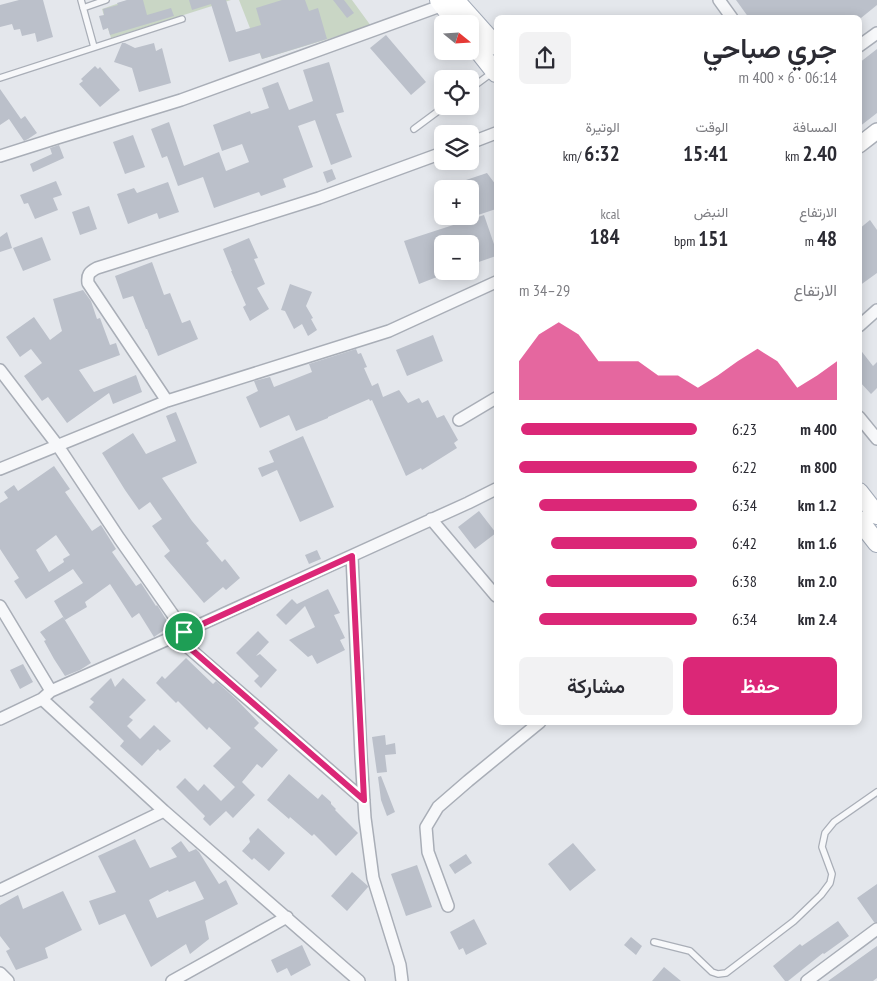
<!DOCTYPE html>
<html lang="ar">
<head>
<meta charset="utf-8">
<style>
	body { margin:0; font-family:"PT Sans Narrow",Vazirmatn,sans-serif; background:#f2f2f3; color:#2b2b33; direction:rtl; height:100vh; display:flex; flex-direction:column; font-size:19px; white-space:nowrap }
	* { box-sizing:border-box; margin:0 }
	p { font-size:16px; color:#7c7c81 }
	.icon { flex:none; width:28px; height:28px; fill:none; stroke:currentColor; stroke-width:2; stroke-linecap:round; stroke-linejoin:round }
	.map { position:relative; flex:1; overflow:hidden; direction:ltr }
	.panel { position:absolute; left:494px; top:15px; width:368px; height:710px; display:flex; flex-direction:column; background:#fff; border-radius:8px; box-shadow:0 2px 12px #0003; direction:rtl }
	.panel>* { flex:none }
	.needle { width:32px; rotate:108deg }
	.fabs { position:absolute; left:434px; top:15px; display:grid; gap:10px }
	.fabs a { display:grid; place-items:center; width:45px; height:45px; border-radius:8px; background:#fff; box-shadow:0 2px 12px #0003; font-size:25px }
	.pin { position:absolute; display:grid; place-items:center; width:42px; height:42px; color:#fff; margin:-21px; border:2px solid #fff; border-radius:50%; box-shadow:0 1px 5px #0007 }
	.round { display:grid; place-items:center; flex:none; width:52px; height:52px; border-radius:8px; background:#f2f2f3 }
	.head { display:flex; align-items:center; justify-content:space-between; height:85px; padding:0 25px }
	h1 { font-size:28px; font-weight:600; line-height:38px }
	.figures { display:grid; grid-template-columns:repeat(3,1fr); gap:8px; height:85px; padding:5px 25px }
	.figures div { display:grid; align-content:center }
	.figures b { font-size:21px; font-weight:600 }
	.figures small { font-size:14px; font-weight:400 }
	.figures p { font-size:14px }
	.chart { height:140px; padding:10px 25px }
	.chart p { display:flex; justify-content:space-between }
	.chart svg { width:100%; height:90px; margin-top:5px; fill:#db2777; opacity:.7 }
	.primary-button { display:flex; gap:10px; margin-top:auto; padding:10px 25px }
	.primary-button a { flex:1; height:58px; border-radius:8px; background:#db2777; color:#fff; font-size:20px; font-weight:600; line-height:58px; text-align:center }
	.primary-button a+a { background:#f2f2f3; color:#2b2b33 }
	ul { padding:0 25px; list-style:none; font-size:16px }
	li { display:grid; grid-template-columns:80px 60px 1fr; align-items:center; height:38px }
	li i { height:12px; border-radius:6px; background:#db2777 }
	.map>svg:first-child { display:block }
	.green { fill:#c9d6c5 }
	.building { fill:#bbc0ca; fill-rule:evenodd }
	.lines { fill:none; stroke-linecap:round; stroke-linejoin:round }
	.service-casing { stroke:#a9aeb7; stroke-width:8 }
	.minor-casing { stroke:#a9aeb7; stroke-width:14 }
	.secondary-casing { stroke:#a9aeb7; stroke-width:18 }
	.primary-casing { stroke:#a3abb8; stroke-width:20 }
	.service { stroke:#f7f8fa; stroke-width:5.5 }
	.minor { stroke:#f7f8fa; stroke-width:11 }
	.secondary { stroke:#fff; stroke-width:15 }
	.primary { stroke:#fff; stroke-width:18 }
	.route-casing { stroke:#fff; stroke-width:10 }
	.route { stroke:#db2777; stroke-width:6 }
</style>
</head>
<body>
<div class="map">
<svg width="877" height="981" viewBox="0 0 877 981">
	<rect width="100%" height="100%" fill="#e4e7ec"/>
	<path class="green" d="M128,0H231L111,38L102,9Z
		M239,0H352L371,26L262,59Z"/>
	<path class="building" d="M19,0H43L53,37L37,42L35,33L22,36L20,29L14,30L12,24L0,27V5Z
		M127,0H143L147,15L171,8L174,16L110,35L108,28L103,30L99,16L104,15L103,9L118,5L117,3Z
		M189,0H226L236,32L261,25L256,8L282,0H305L309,11L318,8L327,39L262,59L260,53L229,62L211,4L192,10Z
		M333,0H344L354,13L347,18Z
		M736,0H877V5L861,18H749Z
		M386,35L426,82L411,95L370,48Z
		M122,43H125L135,48L154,43L156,51L162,48L171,83L139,92L132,68L114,62Z
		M877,49V113L859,127V63Z
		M329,62L344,112L336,114L352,157L331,165L315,120L298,126L313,167L283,179L286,187L261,196L259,192L214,208L203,177L178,186L167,156L162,158L151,129L169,122L184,166L219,152L226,171L249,162L242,144L222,151L213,125L250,111L251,114L269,108L262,88L278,82L289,110L313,101L303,70Z
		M95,66L98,69L100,67L120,90L100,107L79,84L83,81L81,79Z
		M0,89L21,119L25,116L37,133L28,139L24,141L9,119L0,125Z
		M133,135L145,167L125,174L113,142Z
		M59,145L64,158L33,172L30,164L52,154L50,148Z
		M332,169L336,179L327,183L323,172Z
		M487,173L496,185V209L478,215L470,206V189H445V187Z
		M56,181L62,195L53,198L58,210L35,219L28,203L24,204L20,195Z
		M168,182L179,212L159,219L157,213L128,224L117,194L134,188L137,193Z
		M89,206L97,229L80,235L72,212Z
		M484,215L496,250V256L470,265V244H442V275L419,284L404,241Z
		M870,220L877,230V273L859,286V229Z
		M7,232L12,248L0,252V237Z
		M42,237L51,260L23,271L13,248Z
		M249,238L258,258L254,259L265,284L257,288L269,309L250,321L243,307L246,305L231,271H232L223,249Z
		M152,262L164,295L170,293L182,323L190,320L198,339L158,356L147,329H146L133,296L123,299L115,276Z
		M290,284L312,292L306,306L313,318L311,319L317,330L308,336L302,324L294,329L285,311L281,310Z
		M83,290L91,301L97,319L100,318L110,345L116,343L120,355L79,370L94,392L136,375L142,392L113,404L109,393L67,423L48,397L42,401L24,376L42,363L31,349L20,357L6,337L34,317L50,340L62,331L53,299Z
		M433,335L443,361L407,376L396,350Z
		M859,348L873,366L877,362V388L871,394L859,381Z
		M356,349L358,354L361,353L367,367L364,368L372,386L378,383L383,397L399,390L408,403L419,398L422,403L428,400L437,418L444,415L458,440L454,443L457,448L422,470L421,468L406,476L372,400L370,401L369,399L328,417V418L296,431L289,415L260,428L246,397L258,391L254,381L270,377L274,387L312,372L309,364Z
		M176,412L197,463L162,478L192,521L209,541L206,543L222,562L225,559L240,578L226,590L223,587L204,603L164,556L170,551L152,526L162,519L150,502L139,510L125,490L102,453L133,433L146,454L176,441L166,416Z
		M303,436L334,507L300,522L277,470L262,477L258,468L274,462L269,451Z
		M54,466L70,489L65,492L92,531L101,525L116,549L112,552L136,586L141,583L156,606L157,605L159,608L170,626L154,637L139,613L132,618L110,584L85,602L87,607L65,620L54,601L83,583L73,569L26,599L14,581L19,578L0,549V503L8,498L4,492L14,485L18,491ZM56,535L70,555L63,559L64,562L49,572L36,550Z
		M479,511L496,533L475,549L458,527Z
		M317,550L321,559L309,564L305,555Z
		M328,589L340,613L334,615L345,638L340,640L345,650L317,664L312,655L308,657L289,640L315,627L305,606L286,625L276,615L292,599L297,604Z
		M63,617L91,663L80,670L65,676L54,659L44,641L46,640L40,632Z
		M258,631L269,642L256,656L260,654L277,670L261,688L254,681L259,676L236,653Z
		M186,658L213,684L216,681L236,699L259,723L254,728L278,750L262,768L257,764L242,782L255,795L233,818L226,811L210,826L203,819L205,816L176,787L185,778L198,791L204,784L221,801L235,787L213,766L231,748L209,727L207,730L178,701L176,703L156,683L162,676L165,679Z
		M23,664L33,682L20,689L10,670Z
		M111,678L115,687L123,678L146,700L129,717L133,720L127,726L140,739L154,725L171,741L160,751L158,749L142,766L120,746L124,741L89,707L94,702L90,699Z
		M385,735L386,745L395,743L396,754L385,755L387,772L377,773L372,737Z
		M289,774L318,799L322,794L331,802V804L336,809L335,810L358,833L336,856L314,834L312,836L290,817L289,819L267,800Z
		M381,776L395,812L387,816L381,800L378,777Z
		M258,828L285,853L269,871L254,858L252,860L242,851L250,842L249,838Z
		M135,839L150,868L177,857L171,848L181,841L189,852L196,849L199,852L219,884L226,880L238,904L205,921L209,939L190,954L186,944L151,967L125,914L99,925L89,901L116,892L98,856ZM195,881L204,899L157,918L149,900L168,890L169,892Z
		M573,843L596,870L570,891L548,864Z
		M466,854L472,863L455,874L449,865Z
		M417,865L432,907L406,916L391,874Z
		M352,872L368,886V887L347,911L331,896Z
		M877,884V922H874L857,898Z
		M63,891L82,930L45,948L48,958L16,970L6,951L10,949L0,936V905L18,895L23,909Z
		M474,919L487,944L466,955L463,948L459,950L450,932Z
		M838,921L849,936L824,954L823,953L788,981H785L773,966L800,944L802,946Z
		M631,937L642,946L636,955L624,945Z
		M302,945L311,965L291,976L287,968L277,973L271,960Z
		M877,946V978L873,981H828Z
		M664,967L681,981H652Z"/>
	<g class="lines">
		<g class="service-casing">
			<path id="service" d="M81,0L94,47
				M83,8L106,0
				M0,78L182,19
				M470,89L493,72
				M414,129L445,106
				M654,942L690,951L712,972L718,974L726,973L794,921L821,895L830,883L832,874L822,847L825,833L834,822L877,792"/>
		</g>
		<g class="minor-casing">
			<path id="minor" d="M719,0L732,18
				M859,46L877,33
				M470,143L496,133
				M0,156L57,138L181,100L443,5
				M859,326L877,310
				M0,370L58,446L119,538L185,632
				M167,401L88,283C87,275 89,272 97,268L319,198L442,153
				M859,417L877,439
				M459,420L496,398
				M0,469L167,401L389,331L496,282
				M431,519L496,596
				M352,556L361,756L365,818L373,878L400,965L402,981
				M0,606L51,691
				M175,636L364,800
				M42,699L164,811L359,981
				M0,719L42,699L51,691L175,636L468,503L496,489
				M0,890L164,811
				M448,906L428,852L426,827L438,807L468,781L540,722
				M0,973L8,981
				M172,981L287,917
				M807,981L877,929"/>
		</g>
		<g class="secondary-casing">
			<path id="secondary" d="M859,145L877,131"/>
		</g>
		<g class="primary-casing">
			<path id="primary" d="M439,0L457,24
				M455,0L496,46
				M470,40L496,73
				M859,492L877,515
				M859,520L877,543"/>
		</g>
		<use href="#service" class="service"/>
		<use href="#minor" class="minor"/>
		<use href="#secondary" class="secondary"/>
		<use href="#primary" class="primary"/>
	</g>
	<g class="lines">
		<g class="route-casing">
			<path id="route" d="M352,556L364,800L176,636Z"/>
		</g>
		<use href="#route" class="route"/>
	</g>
</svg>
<div class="fabs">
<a><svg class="needle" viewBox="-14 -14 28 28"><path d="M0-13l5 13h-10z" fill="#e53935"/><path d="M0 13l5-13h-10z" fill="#7c7c81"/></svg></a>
<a><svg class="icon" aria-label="locate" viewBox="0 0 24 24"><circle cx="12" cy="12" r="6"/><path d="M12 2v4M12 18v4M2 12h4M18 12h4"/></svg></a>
<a><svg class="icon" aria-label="layers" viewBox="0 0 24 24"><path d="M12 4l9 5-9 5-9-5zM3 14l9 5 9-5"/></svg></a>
<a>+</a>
<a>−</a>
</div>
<div class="pin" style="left:184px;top:632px;background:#1e9e55"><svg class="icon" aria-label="arrive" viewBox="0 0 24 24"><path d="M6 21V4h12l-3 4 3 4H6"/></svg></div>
<section class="panel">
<div class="head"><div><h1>جري صباحي</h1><p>06:14 · 6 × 400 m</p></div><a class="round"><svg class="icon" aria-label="share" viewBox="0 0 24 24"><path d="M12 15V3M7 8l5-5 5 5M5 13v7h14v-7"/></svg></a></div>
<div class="figures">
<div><p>المسافة</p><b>2.40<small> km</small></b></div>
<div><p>الوقت</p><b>15:41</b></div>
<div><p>الوتيرة</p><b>6:32<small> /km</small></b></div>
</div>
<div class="figures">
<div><p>الارتفاع</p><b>48<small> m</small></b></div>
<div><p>النبض</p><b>151<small> bpm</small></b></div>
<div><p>kcal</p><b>184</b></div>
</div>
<div class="chart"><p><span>الارتفاع</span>29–34 m</p>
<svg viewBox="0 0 160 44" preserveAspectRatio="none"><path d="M0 44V25L10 12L20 6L30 12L40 25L50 25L60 25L70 32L80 32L90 38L100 32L110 25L120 19L130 25L140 38L150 32L160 25V44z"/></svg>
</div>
<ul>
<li><b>400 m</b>6:23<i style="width:99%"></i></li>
<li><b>800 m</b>6:22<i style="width:100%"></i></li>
<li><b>1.2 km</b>6:34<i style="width:89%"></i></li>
<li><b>1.6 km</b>6:42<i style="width:82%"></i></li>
<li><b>2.0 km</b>6:38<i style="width:85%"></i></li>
<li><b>2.4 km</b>6:34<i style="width:89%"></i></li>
</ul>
<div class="primary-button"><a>حفظ</a><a>مشاركة</a></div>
</section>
</div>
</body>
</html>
